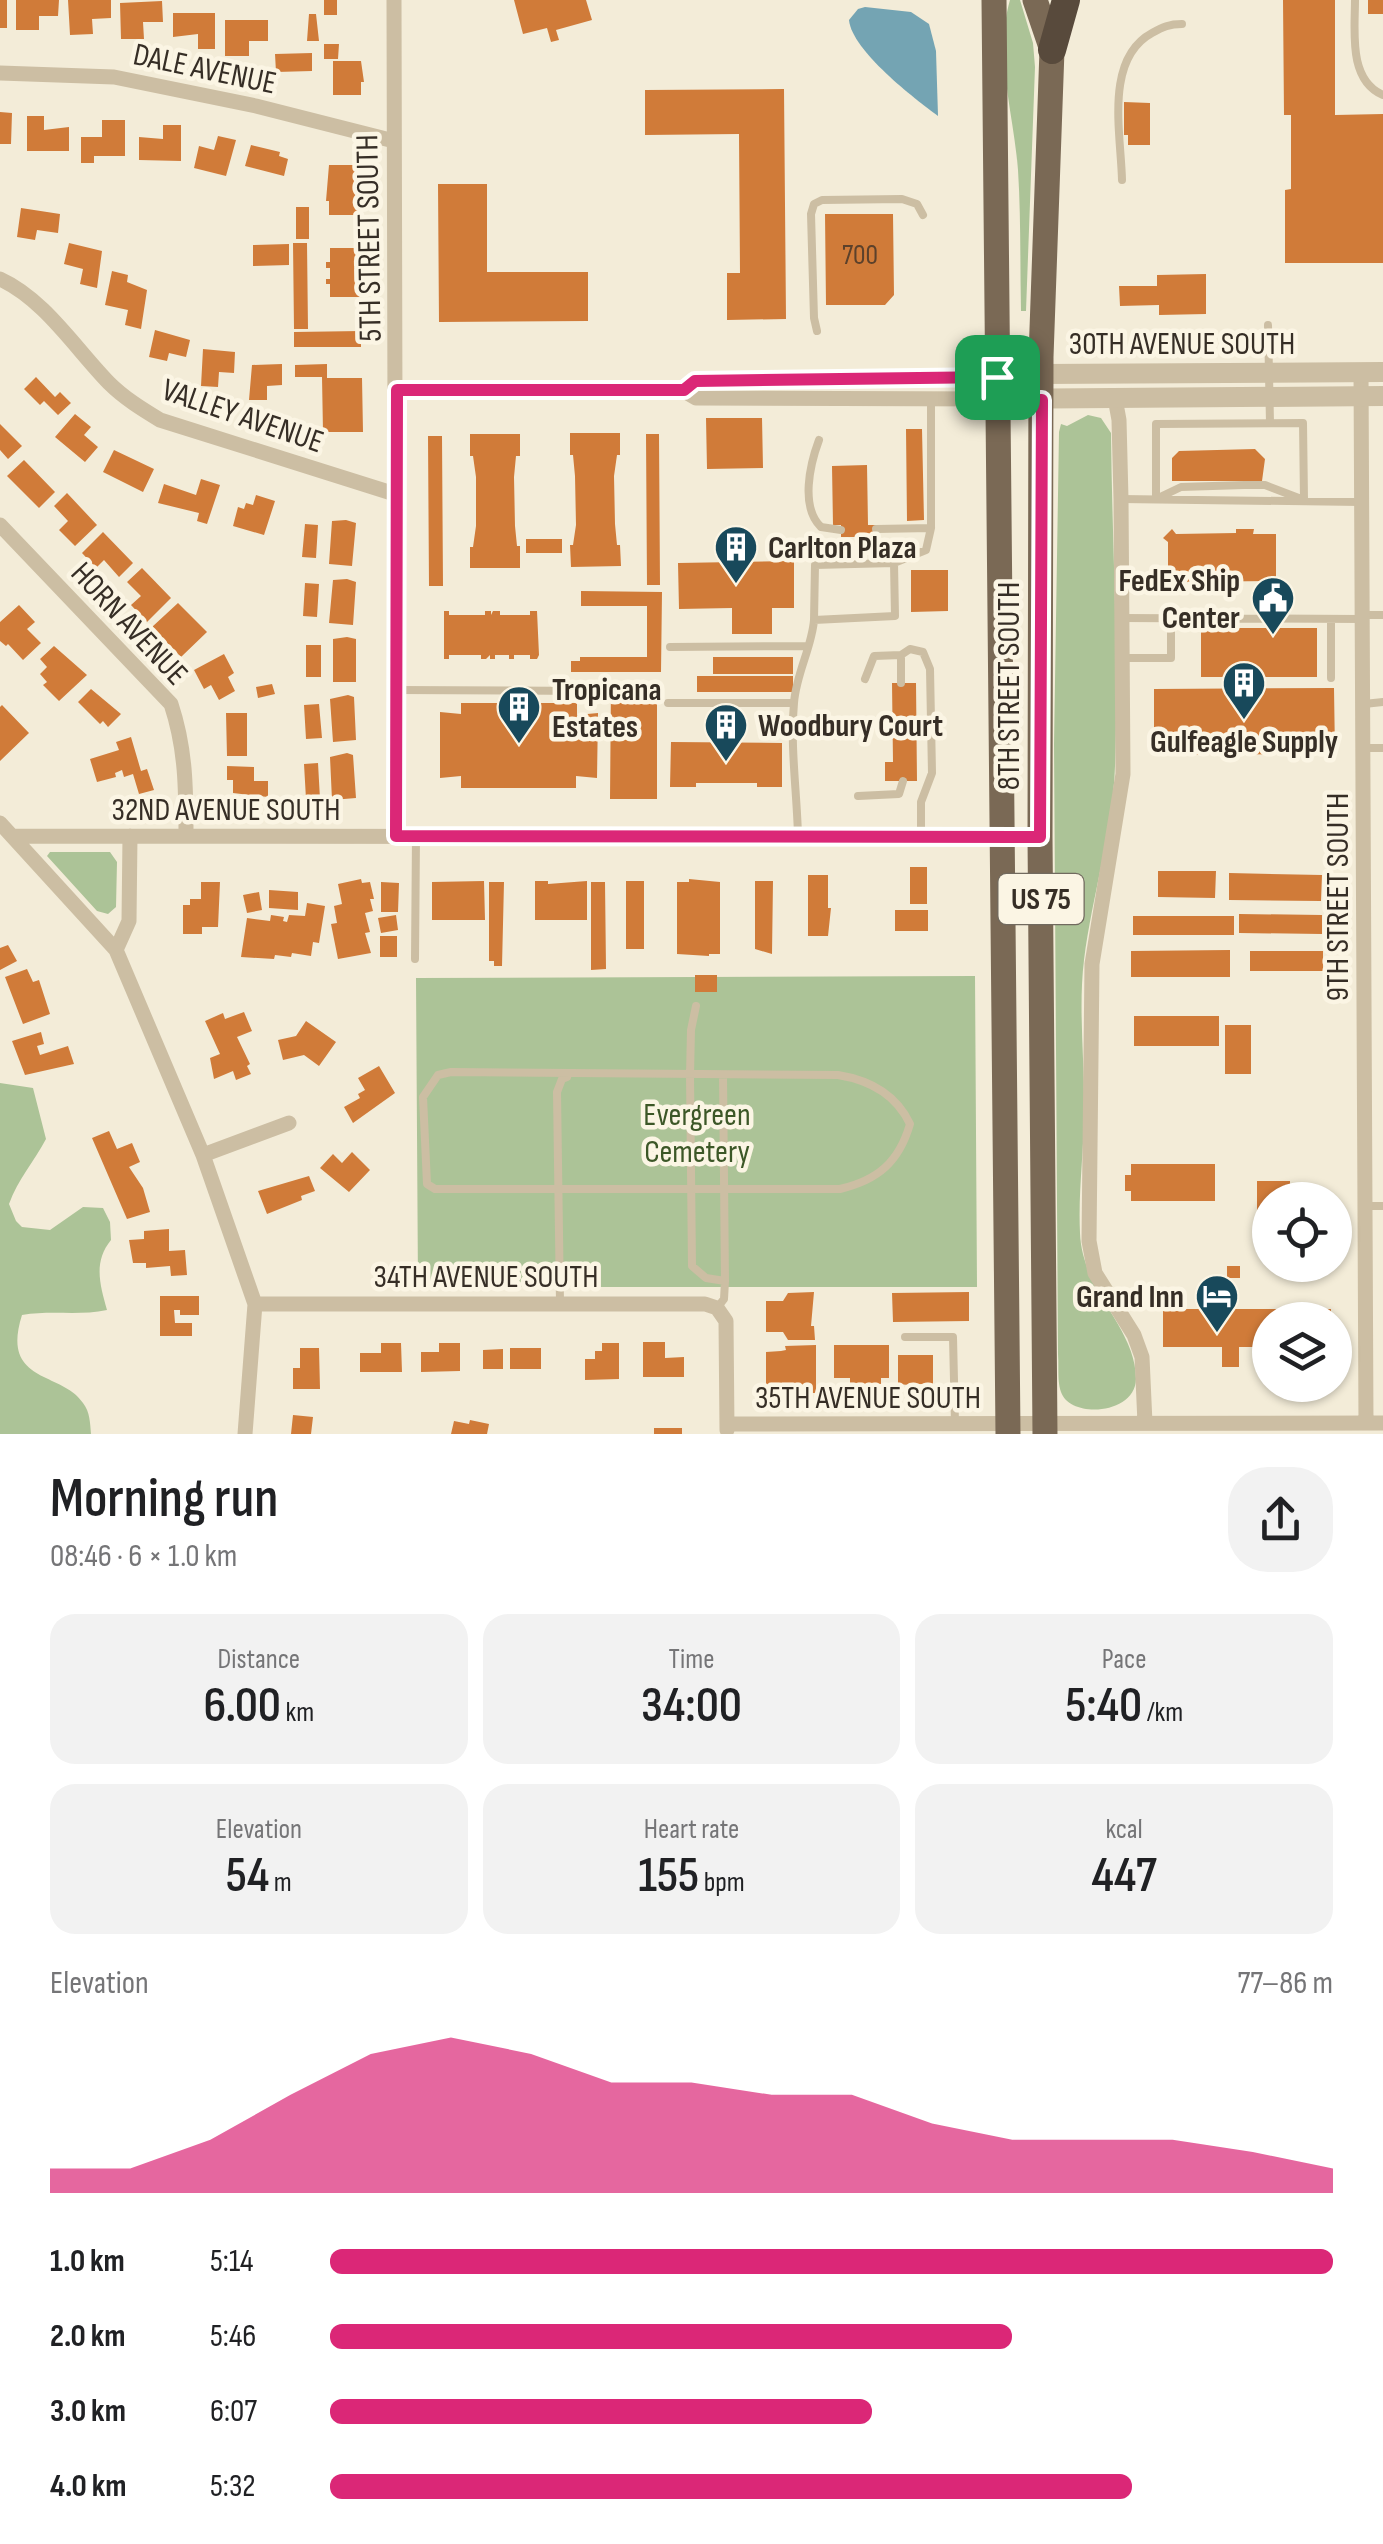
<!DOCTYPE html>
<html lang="en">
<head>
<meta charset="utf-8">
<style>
	body { margin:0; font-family:"Sofia Sans Condensed",sans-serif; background:#f2f2f2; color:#202124; height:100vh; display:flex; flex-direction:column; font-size:38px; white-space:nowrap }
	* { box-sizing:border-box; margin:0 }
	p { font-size:32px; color:#757577 }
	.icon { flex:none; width:55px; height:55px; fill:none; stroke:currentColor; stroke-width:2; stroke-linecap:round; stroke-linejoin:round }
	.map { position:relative; height:1434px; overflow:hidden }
	.side { display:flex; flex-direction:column; background:#fff; flex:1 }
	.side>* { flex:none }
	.buttons { position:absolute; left:1252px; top:1182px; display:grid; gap:20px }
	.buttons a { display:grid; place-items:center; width:100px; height:100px; border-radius:50%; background:#fff; box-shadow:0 2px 8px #0004; font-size:50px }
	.pin { position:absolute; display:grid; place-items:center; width:85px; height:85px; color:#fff; margin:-42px; border-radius:20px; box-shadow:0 5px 15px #0006 }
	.round { display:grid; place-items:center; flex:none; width:105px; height:105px; border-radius:40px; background:#f2f2f2 }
	.overview { display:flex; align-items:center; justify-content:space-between; height:170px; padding:0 50px }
	h1 { font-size:55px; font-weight:600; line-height:75px }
	.metrics { display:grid; grid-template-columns:repeat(3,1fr); gap:15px; height:170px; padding:10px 50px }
	.metrics div { display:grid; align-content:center; border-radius:25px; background:#f2f2f2; text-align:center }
	.metrics b { font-size:50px; font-weight:600 }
	.metrics small { font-size:28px; font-weight:400 }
	.metrics p { font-size:28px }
	.chart { height:280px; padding:20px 50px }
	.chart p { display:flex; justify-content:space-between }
	.chart svg { width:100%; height:180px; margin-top:10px; fill:#db2777; opacity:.7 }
	ul { padding:0 50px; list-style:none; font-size:32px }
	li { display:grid; grid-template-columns:160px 120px 1fr; align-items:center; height:75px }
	li i { height:25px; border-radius:12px; background:#db2777 }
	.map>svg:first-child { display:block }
	.green { fill:#acc397 }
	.water { fill:#74a4b3 }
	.building { fill:#d07b39 }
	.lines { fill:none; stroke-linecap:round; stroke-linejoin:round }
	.service { stroke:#ccbea3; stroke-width:8 }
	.minor { stroke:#ccbea3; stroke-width:15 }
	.tertiary { stroke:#ccbea3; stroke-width:20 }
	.primary { stroke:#7a6955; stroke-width:25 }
	.motorway { stroke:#584a3c; stroke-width:28 }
	.route-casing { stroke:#fff; stroke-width:20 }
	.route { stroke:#db2777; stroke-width:12 }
	.labels { text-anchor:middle; stroke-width:9; stroke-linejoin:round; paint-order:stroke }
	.number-label { font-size:28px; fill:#5c412b }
	.shield { fill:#fbf5e4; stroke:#716a5f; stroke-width:2.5 }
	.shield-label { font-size:30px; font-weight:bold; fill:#362e26 }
	.street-label { font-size:32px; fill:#362e26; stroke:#fbf5e4 }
	.poi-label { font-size:32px; font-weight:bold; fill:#362e26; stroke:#fbf5e4; text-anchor:start }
	.park-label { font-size:32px; fill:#3c5727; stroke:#fbf5e4 }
</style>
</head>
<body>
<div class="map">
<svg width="1383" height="1434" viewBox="0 0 1383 1434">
	<rect width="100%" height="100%" fill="#f3ecd8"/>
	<path class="green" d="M1010,0H1020L1033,43L1035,67L1026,311H1021C1020,264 1021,217 1018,170C1014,115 994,55 1010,0Z
		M1088,415L1101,418L1111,433C1112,543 1119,655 1115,766C1113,831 1092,896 1084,960C1078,1010 1085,1062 1084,1112C1084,1152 1078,1192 1080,1233C1082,1291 1136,1328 1136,1379C1135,1415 1070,1419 1061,1392C1057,1381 1059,1366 1058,1354L1054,744L1059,432L1061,424L1067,426Z
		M50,852H110L117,862L116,907L108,914L97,911L47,856Z
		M975,976L977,1287H418L416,978Z
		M0,1083L33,1088L46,1139C34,1162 18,1179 9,1204L16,1221L22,1227L50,1230L83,1207L103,1208L110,1222L111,1240C93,1262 100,1285 107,1310C79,1316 51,1310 22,1315C0,1384 62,1371 83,1403C90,1412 90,1423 91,1434H0Z"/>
	<path class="water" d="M865,7L911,12L929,24L936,51L938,116C915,99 852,51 849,20L858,9Z"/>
	<path class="building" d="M0,0H7V28H0Z
		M16,0H59L58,16H39V30H16Z
		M68,0H111V18L92,19L93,34L70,35Z
		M324,0H337V15H324Z
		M514,0H586L592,20L556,30L559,40L551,42L547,28L523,34Z
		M1283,0H1335V115L1383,114V263H1285V190L1291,189V115H1284Z
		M1368,0H1383V14H1368Z
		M162,1L163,22H143L144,39H121L120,3Z
		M173,13H215V49H198V34L173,37Z
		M309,14H316L319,41H307Z
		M225,20H268V41H249V56H225Z
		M324,44H339L338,59H324Z
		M312,53V71L276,72L275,54Z
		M333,61H361L364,82H361V95H333Z
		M784,89L786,319L727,320V273H740L739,134L645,135V90Z
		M1124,102L1150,103V145H1128V135H1124Z
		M0,112L12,113L11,144H0Z
		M27,116H44V130L69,127V151H27Z
		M102,120H125V156H94V163H81V137H102Z
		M163,125H181V161L139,160V137L163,139Z
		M218,136L236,140L226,176L194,168L199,146L214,150Z
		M251,145L280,152L279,156L288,159L284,176L245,166Z
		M329,165H361V215H329V201H326Z
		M438,184H487V272H588V321L439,322Z
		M296,207H309V239H296Z
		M21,208L60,214L58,233L37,230L35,240L17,237Z
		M825,214H893L894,295L885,305H826Z
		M69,243L102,251L97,288L80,284L83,269L64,264Z
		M293,243H307L308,329H294Z
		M289,244V265L253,266V245Z
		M330,248H361V297H330V284H326V279H330V268H326V262H330Z
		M112,271L128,275L127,282L147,290L141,329L125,325L128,310L105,305Z
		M1206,274V314L1159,315V305L1120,306L1119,286H1157V275Z
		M155,330L190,340L186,357L169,353L167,361L149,357Z
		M361,331V347H294V332Z
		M203,349L235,352L234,373L219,372L218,387L201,386Z
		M282,364V385L267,386V400H249L252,365Z
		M327,364V378H362L363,432H323L322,377H295V365Z
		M36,377L55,397L60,392L71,403L58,415L44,401L40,405L24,389Z
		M75,414L91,427L84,435L98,447L85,462L55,437Z
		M706,418H762L763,468L707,469Z
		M0,424L22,446L8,459L0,450Z
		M906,429H922L924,520L907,521Z
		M570,433H620V455H617L614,476L615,524L617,545H620L621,566L571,567L570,545H573L576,525L575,476L573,455H570Z
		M470,434H520V456H516L514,477L515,526L517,546H520V568H470V547H473L476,526V477L473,456H470Z
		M646,434H659L660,585H647Z
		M428,436H442L443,586H429Z
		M1255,449L1265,459L1262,481H1172V458L1179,451Z
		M114,450L154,469L143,492L103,472Z
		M24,460L55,492L39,508L7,476Z
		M867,465L868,525H876V537H841V525H833L832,466Z
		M201,479L220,485L207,524L197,521L199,513L158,503L164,484L196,495Z
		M67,493L97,525L75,546L59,530L68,521L54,506Z
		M256,495L275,501L264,535L233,526L238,507L244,509L246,503L253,505Z
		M346,520L356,523L352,566L329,564L332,521Z
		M305,524L318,525L316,558L302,557Z
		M1172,529L1176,534L1236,533V529H1254L1253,534H1276V581L1175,582L1171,586L1164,578L1168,573V542L1163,538Z
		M103,532L133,563L119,577L104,560L96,568L82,553Z
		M526,539H562V553H526Z
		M794,561V608H772V634H732V608L679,609L678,563Z
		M142,568L171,598L147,622L131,605L141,596L127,582Z
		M911,570H948V611L911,612Z
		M347,579L356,582L353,625L329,623L333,580Z
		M305,583L319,584L317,617L303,616Z
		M581,591L662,592L661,672H571V661H580V657H647V606H581Z
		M178,603L207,632L181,657L152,627Z
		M19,605L35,622L27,629L41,643L23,660L8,644L6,646L0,641V622Z
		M444,611H449V615H485V611H491V615L493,611H500V615H530V611H537L539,655L537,659H530V655H514V659H509V655H495V659H490V655L486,659H481V655H449V659H444Z
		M1201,628H1317V677H1201Z
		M347,637L356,639V682H333V639Z
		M306,645H321V677H306Z
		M54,646L87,675L59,701L43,685L47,682L40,674L47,667L40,659Z
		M224,654L234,673L228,677L235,691L219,700L211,685L204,689L194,670Z
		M713,657H793V674H713Z
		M697,676H793V692H697Z
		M892,683H916L917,781H885V762H893Z
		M272,684L275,694L258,698L256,687Z
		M611,685H657V799H610Z
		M1334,688L1335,754L1154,755V689Z
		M91,689L121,714L108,727L103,721L100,724L78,702Z
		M348,695L354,697L356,740L333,742L330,699Z
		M461,703H577V715L598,713L597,778L576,776V788H461V776L440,778V712L461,714Z
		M319,704L322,738L306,739L304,705Z
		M2,705L29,733L0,761V707Z
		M226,713H247V756H227Z
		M131,737L141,771L147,769L154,790L139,794L133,774L124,777L122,770L115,773L116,777L97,782L90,759L119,750L116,742Z
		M671,742L782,743V787H757V783H696V787H670Z
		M347,753L353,755L356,798L332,800L330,757Z
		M318,763L320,799H306L304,764Z
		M227,766L254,767V781H268V797L233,793V780H227Z
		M910,867H927V904H910Z
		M1158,871H1216L1215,898L1158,897Z
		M1229,873L1322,875L1321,901L1229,900Z
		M808,875H828V908H831L828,936H808Z
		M361,879L362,883L370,882L374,899H370L373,911L365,913L370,932L365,933L371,953L338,959L331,924L337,923L334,906L342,904L338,884Z
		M689,879L720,882V954H709V956L677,954V882H689Z
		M484,881L485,920H432V882Z
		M535,881H548V884L587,881V920H535Z
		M626,881H644V949H626Z
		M755,881H773L772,954L755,949Z
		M201,882H220L218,927H202V934H183V905H190V899H201Z
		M381,882L399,883L398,912H381Z
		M489,882H504L502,966H494V961H489Z
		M591,882H605L606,969L591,970Z
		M269,890L298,892V910L269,908Z
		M259,892L262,910L247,913L243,895Z
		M307,903L325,906L319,943L313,942L311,956L292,953L291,957L275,955L274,959L241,957L247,918L270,921L271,915L284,917L283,921L287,922L289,915L305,916Z
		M895,910H928V931H895Z
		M1239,914L1322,915V934L1239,933Z
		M396,915L398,930L381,933L378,918Z
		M1133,916H1234V935H1133Z
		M380,936H397V957H380Z
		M8,945L17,961L0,970V948Z
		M1230,950V977H1131V951Z
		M1250,951H1323V971H1250Z
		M27,969L33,982L39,980L50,1014L23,1024L5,977Z
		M695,975H717V992H695Z
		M244,1012L252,1031L237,1037L250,1064L247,1066L251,1074L236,1080L233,1071L214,1079L210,1058L220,1054L205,1021L223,1013L225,1019Z
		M1134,1016H1219V1046H1134Z
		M306,1021L336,1042L319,1066L304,1055L283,1060L278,1040L296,1036Z
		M1225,1025H1251V1074H1225Z
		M41,1032L44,1044L37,1046L40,1055L68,1046L74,1064L25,1075L12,1041Z
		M379,1066L395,1093L353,1123L344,1107L360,1098L358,1094L365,1090L358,1078Z
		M109,1131L117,1149L132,1143L140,1162L129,1167L143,1188L150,1212L127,1219L92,1138Z
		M352,1152L370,1170L349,1192L320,1168L333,1154L342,1163Z
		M1131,1164H1215V1201H1131V1191H1125V1175H1131Z
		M309,1176L315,1191L301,1196L302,1200L267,1214L258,1191Z
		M1257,1181H1290V1200H1270V1235H1257Z
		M169,1229V1251L185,1250L187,1275L171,1276L170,1266L146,1268V1263H133L129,1240L144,1239V1231Z
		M1227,1266H1240V1278H1227Z
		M814,1292L811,1326H814L815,1340H788L783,1332H766V1301H783L788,1293Z
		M969,1292V1321L893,1322L892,1293Z
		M160,1296H199V1315H180V1310H174L175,1323H192V1336H160Z
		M1163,1309H1331V1320H1270V1347H1239V1367H1222V1347H1163Z
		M643,1342H665V1358L684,1357V1377H643Z
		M381,1343H401L402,1372H360V1353H381Z
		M439,1343H460V1371L421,1372V1352H439Z
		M602,1343H619V1379L585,1380V1359H595V1351H602Z
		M816,1345V1393H786L781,1387H766V1352L781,1351L786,1350L785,1346Z
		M834,1345H889V1378H881V1384H850V1378H834Z
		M300,1348H319L320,1389H293V1368H300Z
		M510,1348H541V1369H510Z
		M503,1349V1369H483V1350Z
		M898,1355H933V1384H919V1386L898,1384Z
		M293,1415L313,1417L311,1434H291Z
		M470,1420L489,1424L487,1434H451L454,1421L469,1424Z
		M654,1428H682V1434H654Z"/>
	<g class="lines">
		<path class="service" d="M1355,0C1355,31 1348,80 1383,95
			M1122,180C1121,134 1104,59 1152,33C1163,27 1169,24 1182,24
			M1268,325L1270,423
			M817,331L814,318L811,214L814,204L822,200L902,199L917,204L923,215
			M1303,423L1304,500L1265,485H1244L1181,487L1156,499V424Z
			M819,440C810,464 800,507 821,527L841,530
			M1121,499L1361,502
			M876,529L931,528V399
			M894,563L926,550L931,528
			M1363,615H1383
			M1121,618L1362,619
			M1331,619V678
			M670,647L806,646
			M1122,658H1171V618
			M865,679L874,656L901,655
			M901,683V655L910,649L923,652L930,669L932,773L921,802V837
			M397,690L595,691
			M668,703H794
			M1364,704L1383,702
			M1364,748H1383
			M858,796L899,794L903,781
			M798,836C797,793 790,746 794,703C796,674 812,647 814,620L815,565L894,563L895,616L814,620
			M415,959L416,836
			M696,1006L691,1030L690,1075L692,1266L706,1278L725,1281
			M451,1072L838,1075C869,1080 896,1094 910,1124C899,1162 878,1180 840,1189H435L427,1184L423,1097L438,1075Z
			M1366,1206H1383
			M560,1303L557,1092L562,1079L567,1077
			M717,1308L724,1299L725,1281L723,1075
			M905,1337H953L955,1424"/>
		<path class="minor" d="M394,0L396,836
			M0,73L114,77L256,106L394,141
			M0,279C44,299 75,348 109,383C124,398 142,409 160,420L398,495
			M1361,371L1366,1423
			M397,391H684L696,398L997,399
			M684,391L695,381L997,377
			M1115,398L1119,420L1121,499L1123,774L1092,964L1089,1241L1095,1273L1134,1335L1142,1357L1145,1423
			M0,525L171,704C186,749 186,790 186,836
			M0,823L116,950L203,1155L255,1304L245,1434
			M12,836L1040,837
			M116,950L129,921L130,836
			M203,1155L289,1123
			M255,1304H705L717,1308L726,1321L727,1430
			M727,1424L1383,1423"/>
		<path class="tertiary" d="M997,377L1041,374L1383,372
			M997,399L1383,396"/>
		<path class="primary" d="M994,0L1008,1434
			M1035,0L1052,50L1041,357L1040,837L1045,1434"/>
		<path class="motorway" d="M1052,50L1066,0"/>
	</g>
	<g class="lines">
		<g class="route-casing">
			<path id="route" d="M997,377V400H1042L1040,837L396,836L397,390H684L695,381Z"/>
		</g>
		<use href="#route" class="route"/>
	</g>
	<defs>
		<g id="building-pin" transform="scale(2.25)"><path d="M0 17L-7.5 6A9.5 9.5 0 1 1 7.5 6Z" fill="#18495b" stroke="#fbf5e4"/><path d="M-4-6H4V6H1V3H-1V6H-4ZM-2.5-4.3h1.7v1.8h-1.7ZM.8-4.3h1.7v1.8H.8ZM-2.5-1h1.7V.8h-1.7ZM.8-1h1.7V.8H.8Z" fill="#fff"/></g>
		<g id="civic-pin" transform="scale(2.25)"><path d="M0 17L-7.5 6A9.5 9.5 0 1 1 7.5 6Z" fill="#18495b" stroke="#fbf5e4"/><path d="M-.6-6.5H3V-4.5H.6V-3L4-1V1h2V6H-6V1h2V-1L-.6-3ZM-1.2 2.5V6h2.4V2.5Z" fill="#fff"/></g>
		<g id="hotel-pin" transform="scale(2.25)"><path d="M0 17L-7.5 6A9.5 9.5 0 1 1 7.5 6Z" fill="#18495b" stroke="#fbf5e4"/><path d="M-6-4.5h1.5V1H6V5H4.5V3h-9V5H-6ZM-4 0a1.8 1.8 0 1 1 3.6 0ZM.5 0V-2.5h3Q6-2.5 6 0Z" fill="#fff"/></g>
	</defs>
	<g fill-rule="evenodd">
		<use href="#building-pin" x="736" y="547"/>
		<use href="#civic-pin" x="1273" y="598"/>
		<use href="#building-pin" x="1244" y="683"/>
		<use href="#building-pin" x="519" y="707"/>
		<use href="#building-pin" x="726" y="725"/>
		<use href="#hotel-pin" x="1217" y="1296"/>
	</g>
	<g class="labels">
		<g class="number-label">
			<text x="860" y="264">700</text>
		</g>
		<rect class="shield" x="998.5" y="874" width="85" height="50" rx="8"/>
		<g class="shield-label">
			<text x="1041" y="909">US 75</text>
		</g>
		<g class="street-label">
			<text transform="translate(205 68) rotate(12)" y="11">DALE AVENUE</text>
			<text transform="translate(368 238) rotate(-91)" y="11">5TH STREET SOUTH</text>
			<text x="1182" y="354">30TH AVENUE SOUTH</text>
			<text transform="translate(243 415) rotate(19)" y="11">VALLEY AVENUE</text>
			<text transform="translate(130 623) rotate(47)" y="11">HORN AVENUE</text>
			<text transform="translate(1008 686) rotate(-90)" y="11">8TH STREET SOUTH</text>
			<text x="226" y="820">32ND AVENUE SOUTH</text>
			<text transform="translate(1337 897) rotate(-90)" y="11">9TH STREET SOUTH</text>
			<text x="486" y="1287">34TH AVENUE SOUTH</text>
			<text x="868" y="1408">35TH AVENUE SOUTH</text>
		</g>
		<g class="poi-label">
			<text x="768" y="558">Carlton Plaza</text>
			<text x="1240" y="591" text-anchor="end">FedEx Ship<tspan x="1240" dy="37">Center</tspan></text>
			<text x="552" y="700">Tropicana<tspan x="552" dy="37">Estates</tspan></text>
			<text x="758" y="736">Woodbury Court</text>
			<text x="1244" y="752" text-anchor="middle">Gulfeagle Supply</text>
			<text x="1184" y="1307" text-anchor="end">Grand Inn</text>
		</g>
		<g class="park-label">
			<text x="697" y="1125">Evergreen<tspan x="697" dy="37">Cemetery</tspan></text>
		</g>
	</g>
</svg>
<div class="buttons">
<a><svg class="icon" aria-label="locate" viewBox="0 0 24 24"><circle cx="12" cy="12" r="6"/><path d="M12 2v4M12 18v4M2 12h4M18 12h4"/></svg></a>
<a><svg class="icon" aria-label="layers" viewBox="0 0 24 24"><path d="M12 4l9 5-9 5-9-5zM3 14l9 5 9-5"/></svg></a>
</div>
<div class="pin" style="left:997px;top:377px;background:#1e9e55"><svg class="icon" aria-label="arrive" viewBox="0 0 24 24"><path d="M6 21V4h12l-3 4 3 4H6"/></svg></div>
</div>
<section class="side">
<div class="overview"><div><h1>Morning run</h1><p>08:46 · 6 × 1.0 km</p></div><a class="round"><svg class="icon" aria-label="share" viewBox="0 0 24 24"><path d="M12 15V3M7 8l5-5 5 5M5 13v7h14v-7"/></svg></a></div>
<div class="metrics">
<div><p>Distance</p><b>6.00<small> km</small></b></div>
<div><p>Time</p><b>34:00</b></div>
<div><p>Pace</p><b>5:40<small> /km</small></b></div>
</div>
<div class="metrics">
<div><p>Elevation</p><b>54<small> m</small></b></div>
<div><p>Heart rate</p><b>155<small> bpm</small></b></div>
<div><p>kcal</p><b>447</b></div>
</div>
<div class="chart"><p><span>Elevation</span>77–86 m</p>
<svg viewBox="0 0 160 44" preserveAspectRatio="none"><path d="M0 44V38L10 38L20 31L30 20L40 10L50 6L60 10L70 17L80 17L90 20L100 20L110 27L120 31L130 31L140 31L150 34L160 38V44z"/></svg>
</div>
<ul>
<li><b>1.0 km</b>5:14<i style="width:100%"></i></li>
<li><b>2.0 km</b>5:46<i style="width:68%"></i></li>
<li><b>3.0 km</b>6:07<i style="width:54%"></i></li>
<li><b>4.0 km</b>5:32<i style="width:80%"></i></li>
</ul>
</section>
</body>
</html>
